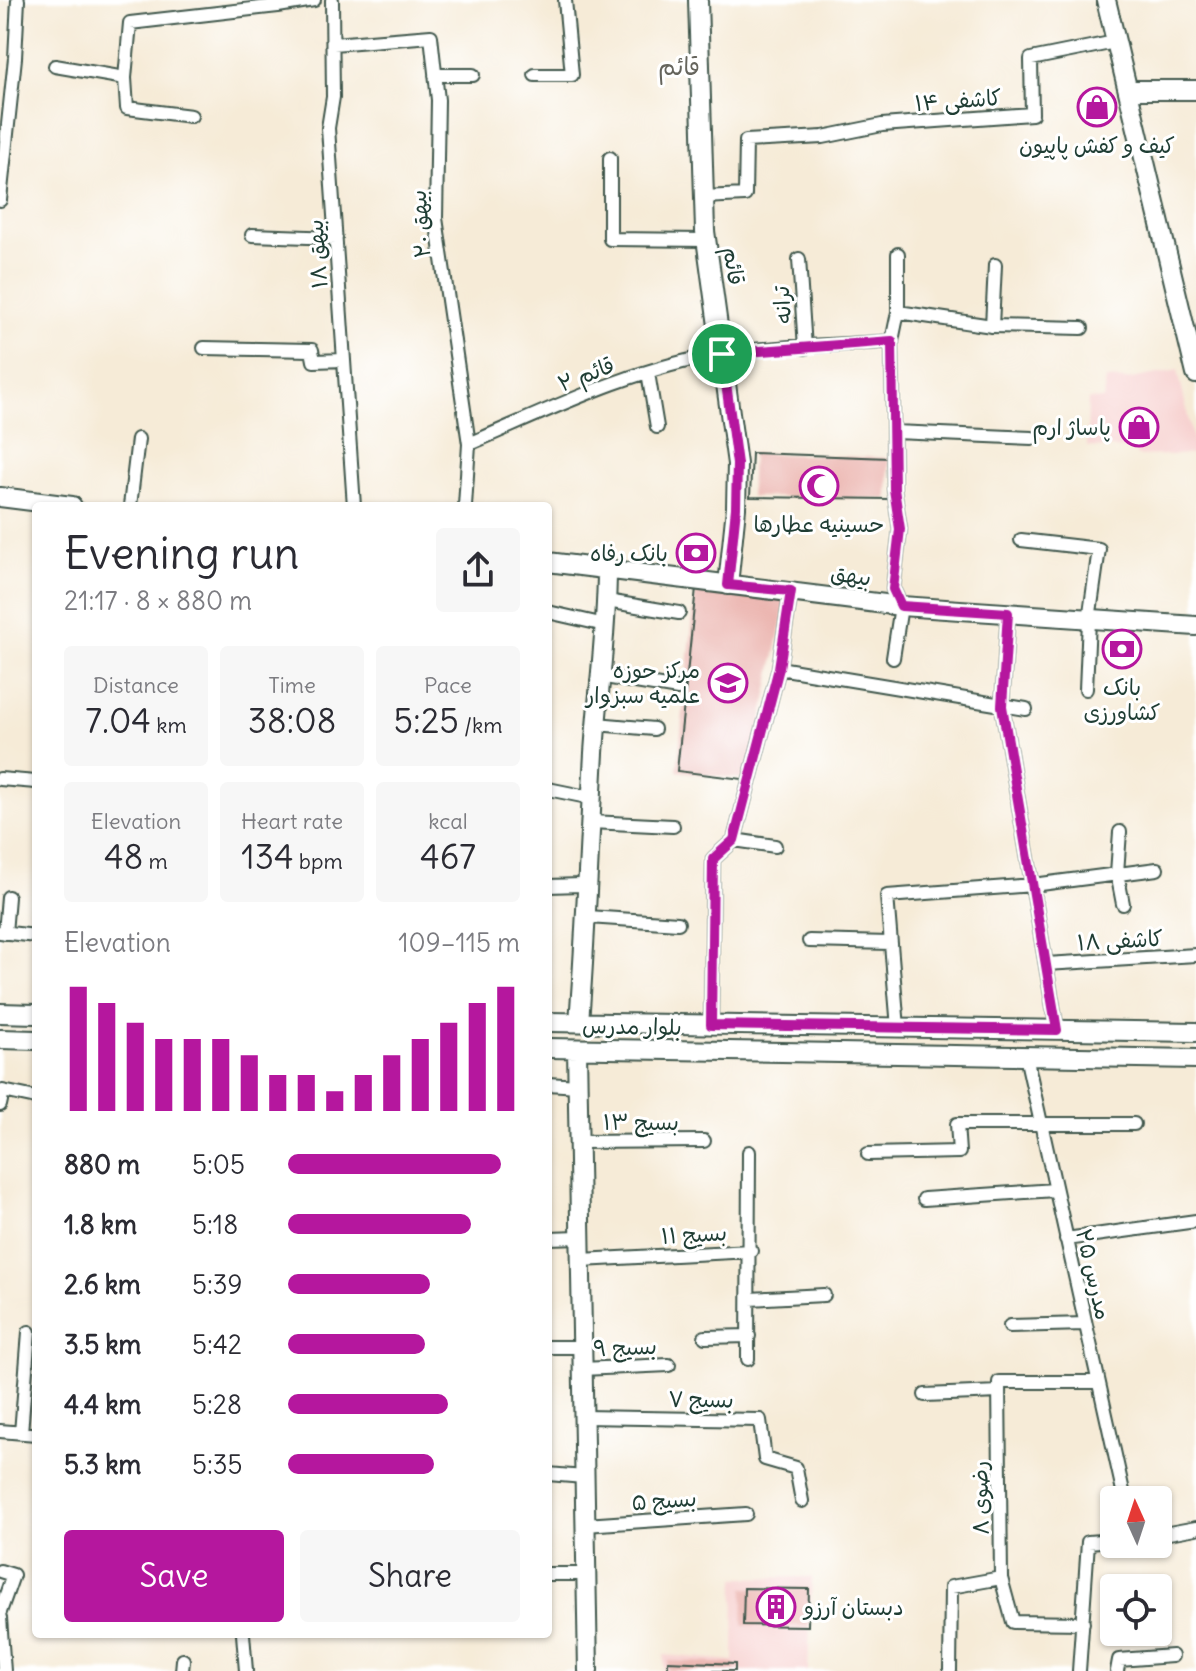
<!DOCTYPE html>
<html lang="en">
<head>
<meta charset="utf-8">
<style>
	body { margin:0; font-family:Delius,"Playpen Sans Arabic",sans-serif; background:#f7f7f7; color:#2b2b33; height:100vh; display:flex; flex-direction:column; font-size:30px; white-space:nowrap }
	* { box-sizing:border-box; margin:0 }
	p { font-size:26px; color:#7c7c81 }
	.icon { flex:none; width:44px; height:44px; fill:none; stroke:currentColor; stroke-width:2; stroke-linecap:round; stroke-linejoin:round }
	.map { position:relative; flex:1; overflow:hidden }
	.drawer { position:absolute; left:32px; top:502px; width:520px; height:1136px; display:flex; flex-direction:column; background:#fff; border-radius:8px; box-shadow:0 2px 6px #0004 }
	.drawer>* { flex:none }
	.needle { width:52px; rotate:357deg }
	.fabs { position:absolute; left:1100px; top:1486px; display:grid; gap:16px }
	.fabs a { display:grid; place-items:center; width:72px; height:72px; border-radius:8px; background:#fff; box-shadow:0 2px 6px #0004; font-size:40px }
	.pin { position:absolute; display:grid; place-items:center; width:68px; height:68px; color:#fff; margin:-34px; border:4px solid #fff; border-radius:50%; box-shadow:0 2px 8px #0007 }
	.round { display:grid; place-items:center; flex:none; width:84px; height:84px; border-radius:8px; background:#f7f7f7 }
	.head { display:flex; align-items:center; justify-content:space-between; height:136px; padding:0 32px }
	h1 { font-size:44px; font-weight:600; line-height:60px }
	.figures { display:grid; grid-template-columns:repeat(3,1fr); gap:12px; height:136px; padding:8px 32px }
	.figures div { display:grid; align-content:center; border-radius:8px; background:#f7f7f7; text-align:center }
	.figures b { font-size:34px; font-weight:600 }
	.figures small { font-size:22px; font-weight:400 }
	.figures p { font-size:22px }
	.chart { height:224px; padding:16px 32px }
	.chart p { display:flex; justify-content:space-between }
	.chart svg { width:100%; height:144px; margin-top:8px; stroke:#b5179e; stroke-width:6 }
	.button { display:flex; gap:16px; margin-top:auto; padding:16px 32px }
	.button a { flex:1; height:92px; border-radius:8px; background:#b5179e; color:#fff; font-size:32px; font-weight:600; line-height:92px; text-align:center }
	.button a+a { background:#f7f7f7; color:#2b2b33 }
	ul { padding:0 32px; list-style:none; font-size:26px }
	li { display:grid; grid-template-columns:128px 96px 1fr; align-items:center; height:60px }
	li i { height:20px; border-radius:10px; background:#b5179e }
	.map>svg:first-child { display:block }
	.built { fill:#f7d0cf }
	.building { fill:#eaafa9 }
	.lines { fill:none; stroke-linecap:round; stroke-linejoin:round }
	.street-casing { stroke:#3f574c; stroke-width:16 }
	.secondary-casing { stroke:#3f574c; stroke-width:22 }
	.street { stroke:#fff; stroke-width:12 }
	.secondary { stroke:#fff; stroke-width:18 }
	.route-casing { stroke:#fff; stroke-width:16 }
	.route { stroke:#b5179e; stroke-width:10 }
	.labels { text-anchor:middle; stroke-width:6; stroke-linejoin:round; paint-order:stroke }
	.street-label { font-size:22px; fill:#1f3d34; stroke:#fff }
	.poi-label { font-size:22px; fill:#1f3d34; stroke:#fff }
	.neighbourhood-label { font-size:24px; fill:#66655d; stroke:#fff }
</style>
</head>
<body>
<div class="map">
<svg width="1196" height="1671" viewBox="0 0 1196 1671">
	<rect width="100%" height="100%" fill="#fff"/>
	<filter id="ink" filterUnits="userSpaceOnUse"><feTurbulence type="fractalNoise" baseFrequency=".0125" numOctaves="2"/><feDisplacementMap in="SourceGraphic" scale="16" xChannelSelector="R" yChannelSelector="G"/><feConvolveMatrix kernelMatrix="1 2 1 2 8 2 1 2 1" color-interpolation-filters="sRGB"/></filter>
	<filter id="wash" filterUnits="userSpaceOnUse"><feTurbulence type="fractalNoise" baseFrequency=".006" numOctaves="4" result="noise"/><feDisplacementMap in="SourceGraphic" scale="32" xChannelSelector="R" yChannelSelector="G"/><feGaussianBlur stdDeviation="1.8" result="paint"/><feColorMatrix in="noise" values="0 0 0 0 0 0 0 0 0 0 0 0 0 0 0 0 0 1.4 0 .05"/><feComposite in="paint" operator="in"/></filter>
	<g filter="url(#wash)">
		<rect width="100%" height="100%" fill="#f6ebd7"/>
		<path class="built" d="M1178,370L1196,454L1137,456L1134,449L1087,447L1088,399L1103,400L1106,379L1127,380Z
			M812,1577L808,1671H664V1655L734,1661L735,1578Z"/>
		<g id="blocks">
			<path class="building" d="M752,453L889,458L888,499L750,497Z
				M696,588L787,596L750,780L677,771Z
				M744,1588L809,1589L808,1626L743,1625Z
				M668,1661L735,1664V1671H668Z"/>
		</g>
	</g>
	<g filter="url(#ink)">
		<use href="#blocks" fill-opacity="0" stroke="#3f574c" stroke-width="2"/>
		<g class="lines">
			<g class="street-casing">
				<path id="street" d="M278,0V6L314,0
					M332,0L333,97L328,128L354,506
					M333,44L431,36L438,100L436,218L469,444L465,506
					M55,66L125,78
					M435,75H473
					M535,75H572L565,0
					M191,116L127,108L125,78L130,23L278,6
					M610,158V239L706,240
					M703,197L745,195L746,141L823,137L882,125L1032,114L1031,59L1115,42
					M0,200L15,58L18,0
					M252,235L336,238
					M799,259L805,348
					M898,312L992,326L995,265
					M992,326L1082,328
					M204,348L312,350L314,361L344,360
					M648,373L657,427
					M895,432L1032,438
					M469,444C551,409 633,368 722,354C777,345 836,346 892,341
					M130,506L138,439
					M1021,540L1099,549L1089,620L1086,689
					M607,601L679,613
					M548,612L605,625
					M1008,613L1002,706L1057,1030
					M893,658L901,606L893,589L900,529L894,489L892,341L898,312V254
					M779,668L1026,709
					M599,676L678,689
					M596,724L654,729
					M0,779L36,782
					M548,789L592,798
					M591,822L673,826
					M1120,832L1117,873L1123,904
					M734,840L779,668L791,591
					M734,840L775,846
					M548,886L581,885L588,887
					M588,917L678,923
					M0,932L36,936
					M5,933L8,897
					M809,941L890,943
					M1046,964L1196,955
					M711,1025L713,859L734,840
					M898,1028L887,896L1033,885L1157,869
					M1026,1056L1125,1500
					M548,1084L578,1086
					M0,1105L3,1091L36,1098
					M579,1142L704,1141
					M868,1154L959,1152L957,1124H1134
					M924,1199L1055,1190
					M548,1238L580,1237
					M1066,1239L1196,1221
					M581,1260L751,1251
					M750,1299L824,1295
					M1010,1326L1085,1324
					M705,1337L749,1336
					M548,1347H582
					M748,1359L749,1152
					M582,1369L669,1365
					M925,1395L999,1392
					M583,1417L760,1420L765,1459L796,1468L802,1501
					M0,1431L36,1434
					M21,1433L29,1332
					M548,1474L584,1477
					M585,1525L746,1514
					M1158,1535L1196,1528
					M0,1571L13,1575L0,1612
					M548,1574H586
					M1001,1578L1013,1622L1083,1623
					M0,1618L4,1671
					M243,1634L246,1671
					M182,1671L183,1660
					M950,1671L951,1587L1001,1578L999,1382H1098
					M1079,1671L1088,1542L1114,1540
					M1117,1671L1119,1660L1172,1656"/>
			</g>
			<g class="secondary-casing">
				<path id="secondary" d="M698,0L705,231L737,464L736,508L728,585
					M1106,0L1196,374
					M1129,90H1196
					M0,497L72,506
					M548,562L901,606L1196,626
					M0,1013L36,1014
					M548,1022L1196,1032
					M579,1022C586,933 589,843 594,753C598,692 607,631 607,569
					M0,1039L36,1040
					M548,1048L1196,1059
					M577,1049L588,1671"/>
			</g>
			<use href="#street" class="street"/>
			<use href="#secondary" class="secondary"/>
		</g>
	</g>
	<g class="lines" filter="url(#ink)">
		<g class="route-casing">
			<path id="route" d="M892,341L894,489L900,529L893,589L901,606L1008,613L1002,706L1057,1030L711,1025L713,859L734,840L779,668L791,591L728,585L736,508L737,464L722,354Z"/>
		</g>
		<use href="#route" class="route"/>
	</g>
	<defs>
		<g id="shop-ring" transform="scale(2)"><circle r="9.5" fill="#fff" stroke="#b5179e" stroke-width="1.5"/><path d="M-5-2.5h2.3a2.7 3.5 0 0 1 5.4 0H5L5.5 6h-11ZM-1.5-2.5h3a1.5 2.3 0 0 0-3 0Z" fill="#b5179e"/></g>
		<g id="mosque-ring" transform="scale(2)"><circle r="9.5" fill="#fff" stroke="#b5179e" stroke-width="1.5"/><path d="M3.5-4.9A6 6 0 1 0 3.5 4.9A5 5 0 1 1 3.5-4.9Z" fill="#b5179e"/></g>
		<g id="bank-ring" transform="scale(2)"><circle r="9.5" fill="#fff" stroke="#b5179e" stroke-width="1.5"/><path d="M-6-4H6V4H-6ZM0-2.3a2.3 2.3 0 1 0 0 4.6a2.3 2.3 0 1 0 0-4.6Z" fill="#b5179e"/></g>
		<g id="university-ring" transform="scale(2)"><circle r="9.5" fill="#fff" stroke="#b5179e" stroke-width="1.5"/><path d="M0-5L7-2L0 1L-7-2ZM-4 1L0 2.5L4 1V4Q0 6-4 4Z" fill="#b5179e"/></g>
		<g id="building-ring" transform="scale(2)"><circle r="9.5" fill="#fff" stroke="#b5179e" stroke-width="1.5"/><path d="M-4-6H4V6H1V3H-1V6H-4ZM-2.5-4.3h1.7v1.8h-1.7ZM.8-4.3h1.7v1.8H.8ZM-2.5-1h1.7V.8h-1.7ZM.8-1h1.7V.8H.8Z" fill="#b5179e"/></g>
	</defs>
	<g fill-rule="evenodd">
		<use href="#shop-ring" x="1097" y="107"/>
		<use href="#shop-ring" x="1139" y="427"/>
		<use href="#mosque-ring" x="819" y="486"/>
		<use href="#bank-ring" x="696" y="553"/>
		<use href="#bank-ring" x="1122" y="649"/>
		<use href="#university-ring" x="728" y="683"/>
		<use href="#building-ring" x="776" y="1607"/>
	</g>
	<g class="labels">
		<g class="street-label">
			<text transform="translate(958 100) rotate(-4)" y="8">کاشفی ۱۴</text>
			<text transform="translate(420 224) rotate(-94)" y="8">بیهق ۲۰</text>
			<text transform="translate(317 254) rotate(-94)" y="8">بیهق ۱۸</text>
			<text transform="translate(734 266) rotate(82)" y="8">قائم</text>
			<text transform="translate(782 305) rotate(-94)" y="8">ترانه</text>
			<text transform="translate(586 374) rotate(-21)" y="8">قائم ۲</text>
			<text transform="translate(851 575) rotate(8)" y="8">بیهق</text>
			<text transform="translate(1120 940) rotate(-3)" y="8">کاشفی ۱۸</text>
			<text transform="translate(632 1026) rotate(1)" y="8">بلوار مدرس</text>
			<text x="641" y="1130">بسیج ۱۳</text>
			<text transform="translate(694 1234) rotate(-3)" y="8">بسیج ۱۱</text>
			<text transform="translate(1094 1274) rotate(77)" y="8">مدرس ۲۵</text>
			<text transform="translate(625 1347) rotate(-2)" y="8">بسیج ۹</text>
			<text transform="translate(701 1399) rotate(1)" y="8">بسیج ۷</text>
			<text transform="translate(980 1498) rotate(-91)" y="8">رضوی ۸</text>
			<text transform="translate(664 1500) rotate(-4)" y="8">بسیج ۵</text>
		</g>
		<g class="poi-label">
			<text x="1097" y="153">کیف و کفش پاپیون</text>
			<text x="1111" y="435" text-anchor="end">پاساژ ارم</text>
			<text x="819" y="532">حسینیه عطارها</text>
			<text x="668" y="561" text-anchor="end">بانک رفاه</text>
			<text x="700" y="678" text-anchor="end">مرکز حوزه<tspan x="700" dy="25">علمیه سبزوار</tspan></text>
			<text x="1122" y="695">بانک<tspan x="1122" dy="25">کشاورزی</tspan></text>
			<text x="804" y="1615" text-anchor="start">دبستان آرزو</text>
		</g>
		<g class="neighbourhood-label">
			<text x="679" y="75">قائم</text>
		</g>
	</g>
</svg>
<div class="fabs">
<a><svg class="needle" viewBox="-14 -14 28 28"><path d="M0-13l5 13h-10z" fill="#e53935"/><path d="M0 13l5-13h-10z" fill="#7c7c81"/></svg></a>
<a><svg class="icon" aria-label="locate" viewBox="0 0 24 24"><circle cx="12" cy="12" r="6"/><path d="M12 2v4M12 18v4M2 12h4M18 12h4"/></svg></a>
</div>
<div class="pin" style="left:722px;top:354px;background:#1e9e55"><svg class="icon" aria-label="arrive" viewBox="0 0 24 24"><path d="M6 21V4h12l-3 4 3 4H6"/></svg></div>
<section class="drawer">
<div class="head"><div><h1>Evening run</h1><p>21:17 · 8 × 880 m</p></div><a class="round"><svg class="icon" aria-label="share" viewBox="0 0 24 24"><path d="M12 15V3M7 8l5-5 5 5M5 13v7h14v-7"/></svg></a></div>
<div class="figures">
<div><p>Distance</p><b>7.04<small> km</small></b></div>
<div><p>Time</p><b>38:08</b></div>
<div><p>Pace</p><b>5:25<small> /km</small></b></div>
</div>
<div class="figures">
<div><p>Elevation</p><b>48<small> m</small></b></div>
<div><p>Heart rate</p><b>134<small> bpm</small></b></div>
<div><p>kcal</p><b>467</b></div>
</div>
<div class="chart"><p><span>Elevation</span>109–115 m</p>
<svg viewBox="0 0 160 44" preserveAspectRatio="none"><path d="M5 44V6M15 44V11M25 44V17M35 44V22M45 44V22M55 44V22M65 44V27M75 44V33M85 44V33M95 44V38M105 44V33M115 44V27M125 44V22M135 44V17M145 44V11M155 44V6"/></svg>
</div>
<ul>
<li><b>880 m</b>5:05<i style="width:92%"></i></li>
<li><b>1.8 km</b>5:18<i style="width:79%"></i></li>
<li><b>2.6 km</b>5:39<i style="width:61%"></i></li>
<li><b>3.5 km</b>5:42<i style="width:59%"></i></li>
<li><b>4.4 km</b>5:28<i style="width:69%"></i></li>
<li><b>5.3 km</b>5:35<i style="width:63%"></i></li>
</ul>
<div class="button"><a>Save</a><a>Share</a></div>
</section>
</div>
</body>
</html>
